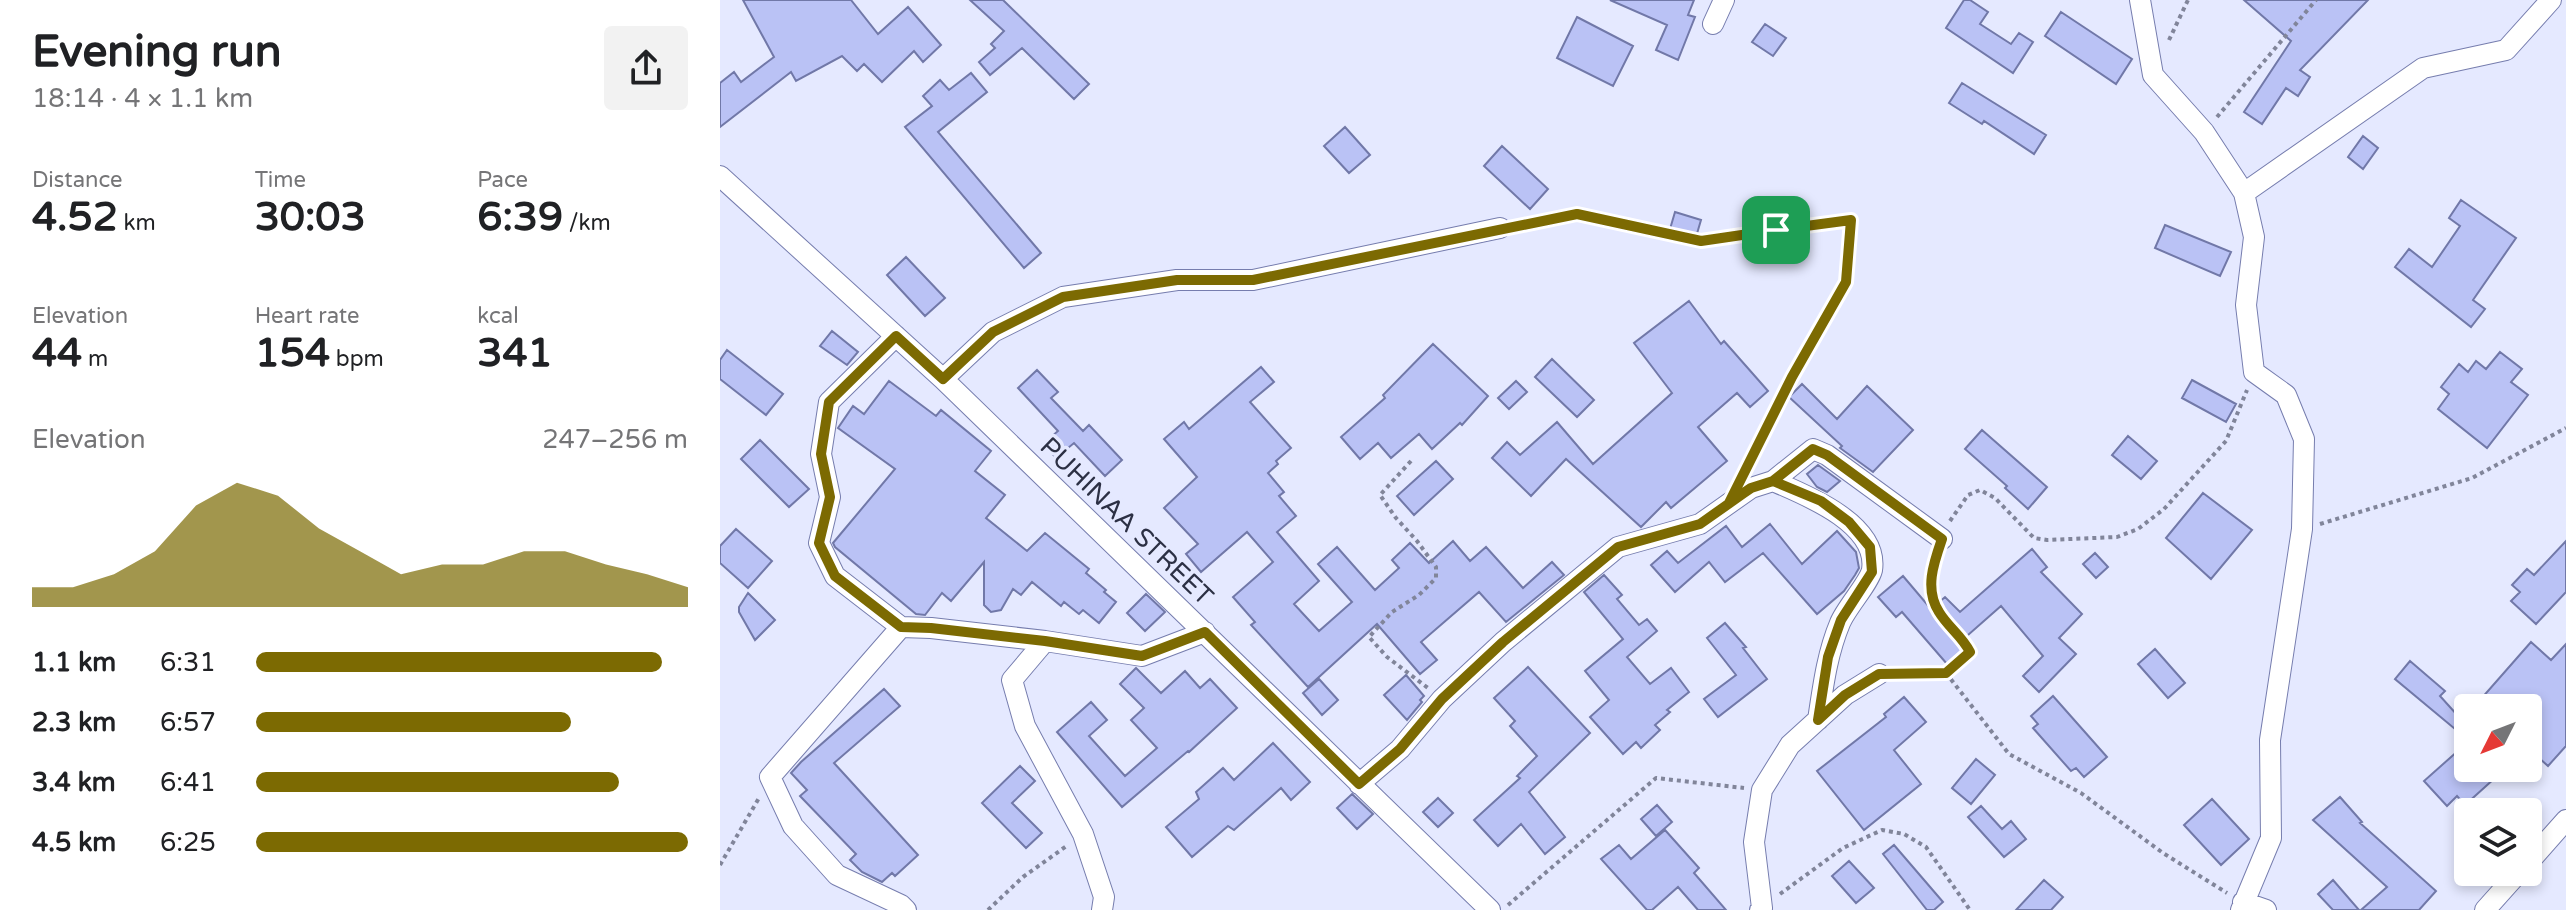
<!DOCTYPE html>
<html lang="en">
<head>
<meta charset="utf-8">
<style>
	body { margin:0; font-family:"Varela Round",sans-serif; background:#f2f2f2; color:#202124; height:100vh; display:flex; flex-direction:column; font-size:30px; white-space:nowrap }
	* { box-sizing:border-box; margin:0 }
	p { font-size:26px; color:#757577 }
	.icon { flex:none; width:44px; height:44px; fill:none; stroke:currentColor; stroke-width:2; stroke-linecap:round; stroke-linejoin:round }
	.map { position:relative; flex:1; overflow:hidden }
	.side { display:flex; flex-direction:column; background:#fff; width:720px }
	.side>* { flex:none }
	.needle { width:52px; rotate:228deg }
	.fabs { position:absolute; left:1734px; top:694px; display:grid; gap:16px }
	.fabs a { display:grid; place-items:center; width:88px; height:88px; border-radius:8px; background:#fff; box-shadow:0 4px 12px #0003; font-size:40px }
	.pin { position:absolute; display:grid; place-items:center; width:68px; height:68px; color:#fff; margin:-34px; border-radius:16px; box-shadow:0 4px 12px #0006 }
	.round { display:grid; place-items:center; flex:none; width:84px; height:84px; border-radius:8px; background:#f2f2f2 }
	.head { display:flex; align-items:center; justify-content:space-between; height:136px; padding:0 32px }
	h1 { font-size:44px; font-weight:700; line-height:60px }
	.metrics { display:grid; grid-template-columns:repeat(3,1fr); gap:12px; height:136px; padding:8px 32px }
	.metrics div { display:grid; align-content:center }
	.metrics b { font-size:40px; font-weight:700 }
	.metrics small { font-size:22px; font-weight:400 }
	.metrics p { font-size:22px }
	.chart { height:224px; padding:16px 32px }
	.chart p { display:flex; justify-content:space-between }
	.chart svg { width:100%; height:144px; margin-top:8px; fill:#7c6a02; opacity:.7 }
	ul { padding:0 32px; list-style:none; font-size:26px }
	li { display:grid; grid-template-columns:128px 96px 1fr; align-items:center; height:60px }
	li i { height:20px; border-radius:10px; background:#7c6a02 }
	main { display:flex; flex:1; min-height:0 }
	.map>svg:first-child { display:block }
	.building { fill:#bac2f5; stroke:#7178a8; stroke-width:2 }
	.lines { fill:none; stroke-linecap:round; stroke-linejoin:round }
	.street-casing { stroke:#767dae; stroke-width:22 }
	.path { stroke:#81859a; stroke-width:4; stroke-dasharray:4 4; stroke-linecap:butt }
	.street { stroke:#fff; stroke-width:20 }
	.route-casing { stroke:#fff; stroke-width:16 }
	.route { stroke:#7c6a02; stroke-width:10 }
	.labels { text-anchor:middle; stroke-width:7; stroke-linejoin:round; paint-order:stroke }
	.street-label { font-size:26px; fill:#2c3044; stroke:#e5e9ff }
</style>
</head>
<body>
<main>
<section class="side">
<div class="head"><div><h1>Evening run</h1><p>18:14 · 4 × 1.1 km</p></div><a class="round"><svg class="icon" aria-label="share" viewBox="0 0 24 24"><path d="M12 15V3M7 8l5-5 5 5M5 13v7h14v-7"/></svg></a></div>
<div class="metrics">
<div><p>Distance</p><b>4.52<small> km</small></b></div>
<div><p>Time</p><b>30:03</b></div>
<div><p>Pace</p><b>6:39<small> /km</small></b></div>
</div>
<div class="metrics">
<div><p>Elevation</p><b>44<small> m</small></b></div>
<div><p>Heart rate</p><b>154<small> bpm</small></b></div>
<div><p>kcal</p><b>341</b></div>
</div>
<div class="chart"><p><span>Elevation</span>247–256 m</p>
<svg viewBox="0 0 160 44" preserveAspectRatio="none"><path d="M0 44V38L10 38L20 34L30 27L40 13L50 6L60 10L70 20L80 27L90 34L100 31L110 31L120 27L130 27L140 31L150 34L160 38V44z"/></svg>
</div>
<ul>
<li><b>1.1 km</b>6:31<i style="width:94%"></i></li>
<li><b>2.3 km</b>6:57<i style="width:73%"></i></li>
<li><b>3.4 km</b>6:41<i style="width:84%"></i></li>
<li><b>4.5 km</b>6:25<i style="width:100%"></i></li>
</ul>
</section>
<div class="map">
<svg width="1846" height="910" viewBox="0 0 1846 910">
	<rect width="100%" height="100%" fill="#e5e9ff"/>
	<path class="building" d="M23,0H131L158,34L188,7L221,45L203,62L194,51L162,82L144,64L137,71L122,56L76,81L71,72L0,127V83L14,72L21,82L54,57Z
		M250,0H283L369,84L354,99L302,48L270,75L259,62L275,48L271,44L284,31Z
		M890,0H974L968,15L975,17L958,60L936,50L947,25Z
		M1244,0H1250L1268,12L1260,24L1291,44L1299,33L1313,42L1293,73L1226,28Z
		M1524,0H1648L1580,70L1590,77L1578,96L1566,88L1542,124L1524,112L1571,41Z
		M1341,12L1412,59L1396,84L1325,36Z
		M857,17L913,46L893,86L837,58Z
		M1045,24L1066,38L1053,56L1032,42Z
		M251,73L267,92L218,132L321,253L304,268L185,127L212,106L203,96L220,80L229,90Z
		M1242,83L1326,135L1314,154L1264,121L1262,124L1229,103Z
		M625,127L650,155L629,173L604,146Z
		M1643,136L1658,148L1643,169L1628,157Z
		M782,146L828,189L810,209L764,166Z
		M1741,200L1796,238L1753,300L1765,309L1751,327L1675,267L1689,249L1712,267L1740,226L1729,218Z
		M955,212L981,220L976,237L950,229Z
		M1445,225L1511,252L1500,276L1435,248Z
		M186,257L225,298L205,316L167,275Z
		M969,301L1001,344L1004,341L1048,391L1030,407L1017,393L978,427L1007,461L951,508L946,502L921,527L846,459L811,496L772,458L787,442L800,455L837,422L873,464L952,393L914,343Z
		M112,331L138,352L127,365L100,346Z
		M713,344L768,396L742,425L740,423L712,449L699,434L671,458L658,443L640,459L621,437L665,398L663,395Z
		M7,350L63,394L46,415L0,379V360Z
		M1780,352L1802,369L1791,382L1808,395L1767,448L1718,409L1729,394L1721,387L1739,364L1748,372L1756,361L1766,369Z
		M832,359L874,400L857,417L815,377Z
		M541,367L554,382L530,402L571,448L556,461L558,464L548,473L564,492L559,496L576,516L557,532L599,581L574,604L599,631L632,602L598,564L617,547L655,590L679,568L672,560L690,543L709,563L733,541L750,561L766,547L803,588L832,562L844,575L786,622L759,592L701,642L717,660L700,674L657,624L588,687L531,625L535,622L513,597L553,562L527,532L481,572L466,554L478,544L444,508L477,477L444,439L464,422L469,429Z
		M317,370L338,392L331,398L363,431L369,425L402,460L385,476L354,443L336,458L323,444L338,431L298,388Z
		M1472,380L1516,404L1506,422L1462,398Z
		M169,381L216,416L221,410L271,451L255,471L285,495L266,518L307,551L325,533L369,569L366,573L386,590L384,592L396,602L379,623L363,610L359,614L344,602L341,606L312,582L301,595L293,589L281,610L271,612L264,605V562L231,601L222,593L205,615L196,614L115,547L113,543L175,469L118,428L133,406L144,414Z
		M796,381L807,392L789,409L778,398Z
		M1082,384L1117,419L1147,386L1193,430L1153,472L1120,448L1122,446L1069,397Z
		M1262,430L1327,487L1308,509L1285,488L1287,486L1245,449Z
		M1408,436L1437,461L1421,479L1392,455Z
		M40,440L89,489L69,507L21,459Z
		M716,461L733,479L694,515L677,496Z
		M1098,465L1120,481L1107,492L1097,487L1087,474Z
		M1483,493L1532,530L1491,579L1446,538Z
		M1050,524L1082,564L1117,531L1136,552L1139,568L1135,575L1124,591L1097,614L1043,553L1005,582L989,562L955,592L931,565L947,551L958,563L1006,526L1022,547Z
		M16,529L52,561L28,588L0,563V546Z
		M1846,541V592L1816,624L1791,601L1800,592L1792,585L1807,569L1814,575Z
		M1312,549L1327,567L1321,572L1362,614L1339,638L1356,654L1319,692L1303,676L1323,656L1281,606L1240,642L1245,648L1227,664L1182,612L1176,617L1158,597L1183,576L1211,609L1225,597L1240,612Z
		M1375,553L1388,567L1376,578L1363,564Z
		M884,575L902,595L897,599L919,625L927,619L937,631L907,657L930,684L951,668L969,692L947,710L950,712L935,725L940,730L921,748L916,742L903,754L870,717L889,700L865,671L903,639L864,592Z
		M28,593L55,620L35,640L19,612V607Z
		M426,594L445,612L425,631L407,613Z
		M1005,623L1026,647L1023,648L1047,679L998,717L984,699L1016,675L987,638Z
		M1811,642L1831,660L1846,644V746L1828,766L1808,748V708H1753Z
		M1435,649L1465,683L1448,698L1418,664Z
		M1690,661L1725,691L1720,696L1748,727L1741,734L1675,679Z
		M808,667L870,733L809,792L845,837L825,854L801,824L778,846L754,820L800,778L797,776L817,756L790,726L795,721L774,698Z
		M416,668L441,693L465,671L480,688L490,679L517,708L469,752L468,751L402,807L337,732L371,702L387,720L369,736L405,776L437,748L411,720L424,708L400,684Z
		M686,675L704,696L700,700L702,702L687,720L664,695Z
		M599,679L618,700L602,715L583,693Z
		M164,689L180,706L114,763L198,855L175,876L172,873L162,882L142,872L130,860L136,854L80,796L87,790L71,773L81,762Z
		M1333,696L1387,757L1364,777L1356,768L1351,771L1313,728L1318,724L1311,716Z
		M1184,697L1206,722L1174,750L1201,784L1144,830L1097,771L1166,717L1164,714Z
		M1748,742V768H1786L1745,805L1737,796L1727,806L1704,781Z
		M553,743L590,782L571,800L561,788L514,830L508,826L472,857L446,827L479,799L476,792L503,768L514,780Z
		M1256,759L1275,775L1251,804L1232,788Z
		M300,766L315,781L292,803L322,833L306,848L262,803Z
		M632,794L653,814L637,829L617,808Z
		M1620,797L1642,822L1640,823L1716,891L1699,910H1641L1667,887L1593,820Z
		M718,798L733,813L718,827L703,812Z
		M1492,799L1529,839L1501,865L1464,825Z
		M937,805L952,822L936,836L921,819Z
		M1261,806L1282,829L1291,821L1306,839L1284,857L1248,817Z
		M945,830L979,868L974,873L1006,910H978L958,887L932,910H927L881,859L899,845L911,859Z
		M1174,845L1223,902L1214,910H1207L1163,854Z
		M1129,861L1154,888L1136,903L1112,876Z
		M1324,880L1343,897L1331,910H1296Z
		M1613,880L1639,910H1613L1598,894Z"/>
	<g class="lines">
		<g class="street-casing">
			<path id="street" d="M1420,0L1433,75L1484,132L1524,193L1534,237L1526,305L1534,372L1566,395L1584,439L1582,529L1550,740L1551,838L1521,910
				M993,24L1004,0
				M0,176L223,379L770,910
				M1524,193L1703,68L1786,50L1831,0
				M176,336L109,402L101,454L110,497L99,543L115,576L181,627L211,628L325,641L422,656L485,632
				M223,379L273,332L343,297L457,280H533L780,228
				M1053,481C1086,495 1159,524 1152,570C1149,583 1126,608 1120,623C1107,654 1103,687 1098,720
				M181,627L50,777L73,826L117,875L181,905L186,910
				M325,641L292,680L305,726L363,834L384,897L382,910
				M639,784L680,749L722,699L783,642L898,547L980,524L1031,488L1053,481L1093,449L1107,455L1222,539
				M1808,863L1846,820
				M1523,902L1546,910
				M1040,910L1042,908L1034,842L1042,790L1070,745L1125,695L1159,674
				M1765,910L1799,872"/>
		</g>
		<path class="path" d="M1449,40L1468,0
			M1497,117L1596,0
			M798,225L857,214L981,241L1131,220L1126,282L1072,377L1027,467
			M691,461L660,495L676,518L697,541L716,567V578L699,595L672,612L649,637L667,657L708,688
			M1230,521L1248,495L1260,490L1275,498L1314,538L1327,540L1397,537L1418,529L1444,509L1506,441L1527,390
			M1600,524L1752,478L1846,428
			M1226,673L1289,754L1361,793L1443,853L1507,893
			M1177,674L1226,673L1250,652C1231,614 1197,607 1216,555
			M0,865L39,798
			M1060,894L1123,848L1162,830L1184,834L1206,847L1250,910
			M788,905L936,778L1024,788
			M268,910L303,877L348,845"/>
		<use href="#street" class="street"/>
	</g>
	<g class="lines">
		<g class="route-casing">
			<path id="route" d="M1056,230L981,241L857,214L533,280H457L343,297L273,332L223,379L176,336L109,402L101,454L110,497L99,543L115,576L181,627L211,628L325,641L422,656L485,632L639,784L680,749L722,699L783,642L898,547L980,524L1031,488L1053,481L1101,501L1129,522L1150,547L1152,572L1121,620L1108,657L1098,720L1125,695L1159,674L1226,673L1250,652C1242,636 1228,627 1219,612C1204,589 1214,562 1222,539L1107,455L1093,449L1053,481L1031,488L1009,503L1072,377L1126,282L1131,220L1056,230"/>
		</g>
		<use href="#route" class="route"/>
	</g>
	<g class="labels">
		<g class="street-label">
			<text transform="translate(407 521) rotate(44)" y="9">PUHINAA STREET</text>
		</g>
	</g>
</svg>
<div class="fabs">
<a><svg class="needle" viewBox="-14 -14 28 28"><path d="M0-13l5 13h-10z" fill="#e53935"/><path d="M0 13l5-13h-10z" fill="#757577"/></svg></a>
<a><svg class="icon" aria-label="layers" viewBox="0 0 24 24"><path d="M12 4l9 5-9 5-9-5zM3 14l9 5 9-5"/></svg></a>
</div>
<div class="pin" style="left:1056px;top:230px;background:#1e9e55"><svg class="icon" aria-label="arrive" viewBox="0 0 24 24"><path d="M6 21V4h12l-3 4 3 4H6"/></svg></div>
</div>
</main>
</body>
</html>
